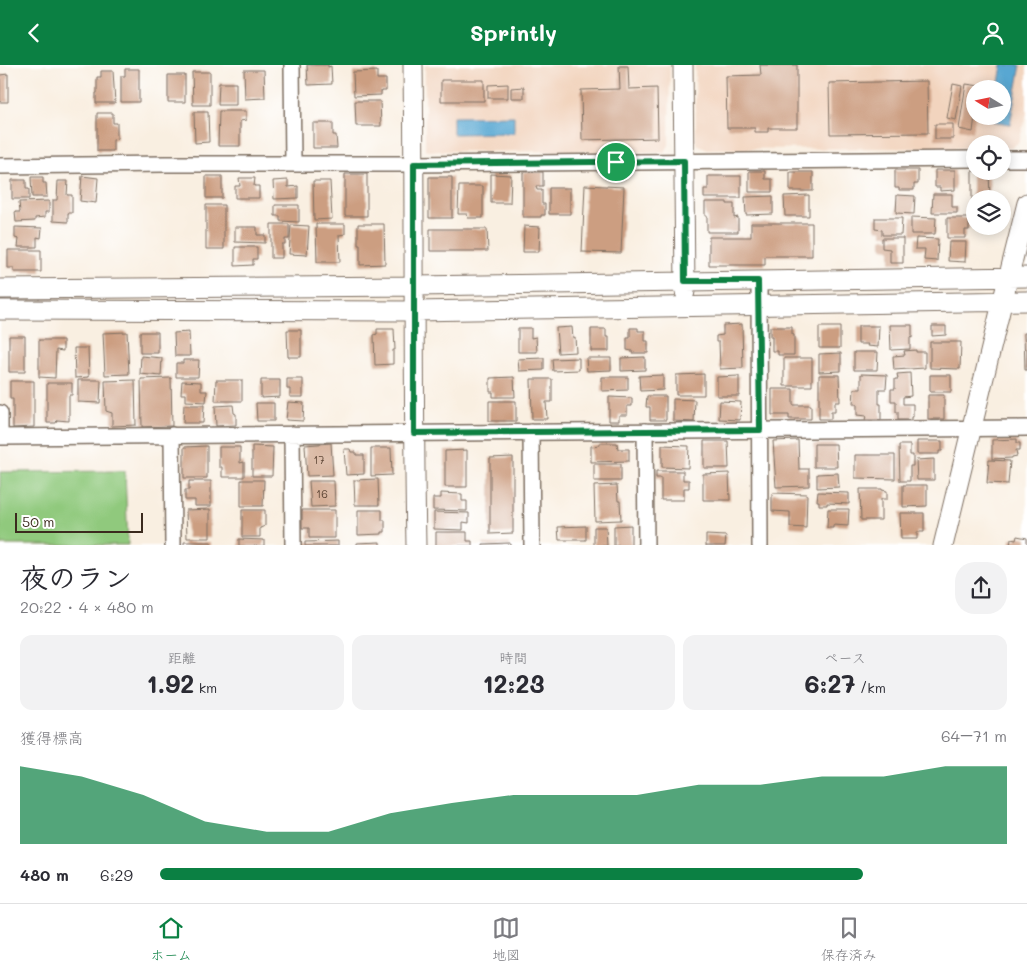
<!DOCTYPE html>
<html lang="ja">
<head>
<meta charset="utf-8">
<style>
	body { margin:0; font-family:Mali,"Klee One",sans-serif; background:#f2f2f3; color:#2b2b33; height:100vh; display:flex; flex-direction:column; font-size:19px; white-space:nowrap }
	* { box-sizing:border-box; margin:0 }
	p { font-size:16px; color:#7c7c81 }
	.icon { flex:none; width:28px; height:28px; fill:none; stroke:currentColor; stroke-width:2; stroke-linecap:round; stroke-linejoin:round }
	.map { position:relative; height:480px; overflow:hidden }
	.side { display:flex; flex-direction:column; background:#fff; flex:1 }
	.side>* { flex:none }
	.needle { width:32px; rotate:280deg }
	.controls { position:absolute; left:966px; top:15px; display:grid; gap:10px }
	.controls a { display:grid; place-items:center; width:45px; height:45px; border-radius:50%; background:#fff; box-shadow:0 2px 12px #0003; font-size:25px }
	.scale { position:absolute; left:15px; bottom:12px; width:128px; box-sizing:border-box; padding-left:5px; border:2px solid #3b2a1e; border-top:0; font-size:14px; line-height:18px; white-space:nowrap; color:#3b2a1e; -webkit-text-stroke:4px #fff; paint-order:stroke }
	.pin { position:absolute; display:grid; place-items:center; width:42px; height:42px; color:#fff; margin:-21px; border:2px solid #fff; border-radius:50%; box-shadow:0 1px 5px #0007 }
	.round { display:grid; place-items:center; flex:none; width:52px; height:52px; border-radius:20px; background:#f2f2f3 }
	.head { display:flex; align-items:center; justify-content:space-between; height:85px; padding:0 20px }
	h1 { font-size:28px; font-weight:800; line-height:38px }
	.figures { display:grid; grid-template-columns:repeat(3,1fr); gap:8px; height:85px; padding:5px 20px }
	.figures div { display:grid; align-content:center; border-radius:12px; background:#f2f2f3; text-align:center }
	.figures b { font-size:25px; font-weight:800 }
	.figures small { font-size:14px; font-weight:400 }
	.figures p { font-size:14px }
	.chart { height:140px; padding:10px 20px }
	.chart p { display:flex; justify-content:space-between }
	.chart svg { width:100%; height:90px; margin-top:5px; fill:#0b8043; opacity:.7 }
	ul { padding:0 20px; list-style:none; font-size:16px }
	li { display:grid; grid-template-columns:80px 60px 1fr; align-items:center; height:38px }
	li i { height:12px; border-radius:6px; background:#0b8043 }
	header { display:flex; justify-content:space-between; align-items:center; height:65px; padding:0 20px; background:#0b8043; color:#fff; font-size:22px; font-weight:800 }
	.dock { display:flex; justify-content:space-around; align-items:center; height:70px; border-top:1px solid #e1e1e2; background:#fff; font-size:14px; color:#7c7c81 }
	.dock a { display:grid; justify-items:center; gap:2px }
	.dock .active { color:#0b8043 }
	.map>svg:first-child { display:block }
	.built { fill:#f2d4be; fill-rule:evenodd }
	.green { fill:#90c97d; stroke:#667a4e }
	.water { fill:#58a7d2; stroke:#4a6878 }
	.building { fill:#cc9e81 }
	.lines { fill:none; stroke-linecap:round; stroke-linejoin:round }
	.minor-casing { stroke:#7e6f62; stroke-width:18 }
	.tertiary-casing { stroke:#7e6f62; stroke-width:21 }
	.minor { stroke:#fff; stroke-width:15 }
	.tertiary { stroke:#fff; stroke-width:19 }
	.route-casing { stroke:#fff; stroke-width:10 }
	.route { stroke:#0b8043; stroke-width:6 }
	.labels { text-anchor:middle; stroke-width:4; stroke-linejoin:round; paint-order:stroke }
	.number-label { font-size:11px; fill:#5f4737 }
</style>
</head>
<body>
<header><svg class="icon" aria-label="back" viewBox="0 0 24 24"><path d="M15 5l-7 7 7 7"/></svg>Sprintly<svg class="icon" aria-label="person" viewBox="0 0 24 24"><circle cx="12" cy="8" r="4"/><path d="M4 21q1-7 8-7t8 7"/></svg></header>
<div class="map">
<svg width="1027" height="481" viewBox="0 0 1027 481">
	<rect width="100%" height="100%" fill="#fff"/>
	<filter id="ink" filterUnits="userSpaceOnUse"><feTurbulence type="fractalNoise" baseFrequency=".02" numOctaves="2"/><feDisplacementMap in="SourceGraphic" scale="10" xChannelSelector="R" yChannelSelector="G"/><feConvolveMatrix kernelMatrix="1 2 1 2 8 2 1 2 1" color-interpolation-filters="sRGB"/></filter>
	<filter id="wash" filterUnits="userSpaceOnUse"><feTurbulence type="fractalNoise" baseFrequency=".0096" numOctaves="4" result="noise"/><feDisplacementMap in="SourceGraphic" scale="20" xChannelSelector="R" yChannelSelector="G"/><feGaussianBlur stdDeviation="1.12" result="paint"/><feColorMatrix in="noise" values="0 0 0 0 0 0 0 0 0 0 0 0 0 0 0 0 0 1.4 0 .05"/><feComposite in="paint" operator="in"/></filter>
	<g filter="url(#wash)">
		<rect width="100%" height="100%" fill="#f9efe1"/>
		<path class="built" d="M425,0H670L669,80L665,87L430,86L425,85Z
			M695,0H1027V48L1019,77L1011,83H1003L1002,79H975V83L707,84L696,79ZM975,24H1002V51H975Z"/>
		<path class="green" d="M125,406L128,480H0V407Z"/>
		<path class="water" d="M1002,0H1021L1010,59L992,56L993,51H1002V24H998Z
			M514,51V68L453,69V52Z"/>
		<g id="blocks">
			<path class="building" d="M307,0H328V2L331,1L332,19L308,20Z
				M760,0H797V63H768V67H755V63H727L726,11L761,10Z
				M619,1H628L629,24L657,23L658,73L582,75L581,25L620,24Z
				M125,4H139V37H121V11H125Z
				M244,5H264L265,33L245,34Z
				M101,6H113L115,38H96V28H97V12H101Z
				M377,6V14H386V26H381V30L354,31L353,7Z
				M192,7H210V40H193Z
				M8,9V37H0V10Z
				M168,10H185V37H168Z
				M441,15H484V36H441Z
				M927,16L928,68L830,69L829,18Z
				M219,18H236V40H218Z
				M508,19V33H488V20Z
				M953,19L962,21L956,55L947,53Z
				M966,19L980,21V24H975V51L973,67L959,64Z
				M524,22V33H511V23Z
				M355,36H380L381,61H356Z
				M219,46H246V55L240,56V81H218Z
				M194,47H208L209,77L195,78Z
				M97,48H113V58H117V74L113,75V86H97Z
				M313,58H333V70H336L337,83H313Z
				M935,59H953V74H935Z
				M895,105H918V119H914V125H899V123H895Z
				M935,105H955V125L940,126V122H935Z
				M749,106H765V114H772V127H749Z
				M972,106H989L990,134H975V148H972Z
				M523,107H543V121H536L537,125H542V139H545V150H541V152H523Z
				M790,107H813V126H790Z
				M345,109H367V151H345Z
				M491,109L511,110L510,138H491Z
				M82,111L98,113L96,138L80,136Z
				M206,111H222V133H206Z
				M708,111H741V133H704V124H708Z
				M31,112H43V118H46L47,132H32Z
				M429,112H452V153H429Z
				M239,113H255L254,121H259V133H235V121H240Z
				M12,115H26V124H29V134H12Z
				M288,115V122L298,121V133L274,134L273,116Z
				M58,116H68L67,130H72V148H68V157L53,156V135H57Z
				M313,116H330L332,154L314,155Z
				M585,120L624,122L621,188L582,187Z
				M459,121H483V153H468L467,149H458Z
				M549,123H570V149H549Z
				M933,129H952V142H957V148H932Z
				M809,130V151H785L784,131Z
				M897,130L915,131L914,149L896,148Z
				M773,131V149L746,150L745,132Z
				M49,136V147H45V152L35,153V156L16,157L15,147H20L19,137Z
				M705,137H727V139H734V153L738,152V167H707V151H705Z
				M206,140H224V184H206Z
				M275,140H299V157L280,156V151H275Z
				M911,152L936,153L935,169H911Z
				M875,153H902L901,170H882V165L875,164Z
				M947,153H969V165H965V173H947Z
				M751,158H812V191H765V200H709V172H751Z
				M271,159H289V174H285V179H282V193H271Z
				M316,159H345V169L339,170L340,197H317Z
				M358,159H384L385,199L360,200V180H358Z
				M291,160L309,161L307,190L289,189Z
				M524,161L540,162L539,187H523Z
				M15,162L42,163L41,173L37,172V182H18L19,174L15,173Z
				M235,162H257V170H265V178L235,177Z
				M430,164H487L488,186H430Z
				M882,173H903V198H890V184L882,183Z
				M916,173L938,174L937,196L924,195L925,184H915Z
				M949,177H966L965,197L948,196Z
				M235,182H257V194H253V200L235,201Z
				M8,185H41V207H14V203H8Z
				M742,259L743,303L720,304L719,277H716V271L723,270V260Z
				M890,260H912V273L910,272V284L891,285Z
				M858,261H879L878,282L867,281L868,279H858Z
				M932,261H946V270L932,271Z
				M572,262L573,273L575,272L576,287L558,288L556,263Z
				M770,262H792V269L794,270V290H778V286H772V272H770Z
				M819,262H840V283H819Z
				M518,263H531V273L536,272L537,287H518Z
				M630,263H638V266H645V276H648V288H632V286L627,285V273H630Z
				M377,264H394L395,285H393V299L375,300L374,270L377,269Z
				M591,264H606V272H609V286H591Z
				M287,265H301V292H288Z
				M127,267L129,309L105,310L103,268Z
				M140,267H158V288H140Z
				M189,267L190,291H175L174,268Z
				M1024,268H1027V305H1025Z
				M9,271H25V307H9Z
				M39,275H63V286L56,285L55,313L39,312Z
				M930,277H961L960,304L930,303Z
				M74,283H88L89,312L75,313Z
				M916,285V287H925V303L894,305L893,291L905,290L904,286Z
				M854,287H878L877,305H854Z
				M841,288V306L819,307V289Z
				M141,291L162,293L161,311L140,309Z
				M645,292V305L621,306V293Z
				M544,293V305L519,306L518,294Z
				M579,293V305L553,306L552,294Z
				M586,293H611V305L587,306Z
				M784,293H812V321H784Z
				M183,295H199L198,312H176V298H183Z
				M910,308L911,331L903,332V339H913V352H911V355H898V347H896V336H891V324H895V314H898L897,309Z
				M704,309V330H676V310Z
				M861,309L887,310L886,324H879V339H881V355H865L866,351L857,350V339H853L854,324H861Z
				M663,310V325L640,326L639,311Z
				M819,310H839L840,337H835V347H831V354H819Z
				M930,310H951V327H930Z
				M739,311V331H717V312Z
				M514,312L515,332H493V327H490V313Z
				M602,312H628V325L602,326Z
				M171,313L172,361L142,362L141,314Z
				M287,314H303V332H290V324H287Z
				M531,314H552V337H546L547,354H532Z
				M78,315H101L100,338L78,337Z
				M135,315L136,360L112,361V348L106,346L105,316Z
				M216,315H242V336H215Z
				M261,315H280V332L261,333Z
				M10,316H34V362L13,363V334H10Z
				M182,316L201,317V326H207L206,337L186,336V329H181Z
				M47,318H72V330H69V356L57,355L56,358H47Z
				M772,324H793V340H811V354H789V350H772Z
				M928,330H944V354H928Z
				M647,331H666V355H650V342H646Z
				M609,332L632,333V341H627V350H619V356H609Z
				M673,334L695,335L694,357L673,356Z
				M489,336H516V356H489Z
				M720,336L741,337L740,355L719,354Z
				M288,337L304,338L303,356L286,355Z
				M256,338H274V356H257Z
				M184,340H204L203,358H183Z
				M233,340L234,348L236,349V360L216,361L215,341Z
				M1017,374V378H1020V385H1016L1017,391L1012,392V393L992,394V375Z
				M798,375L799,404H809V421L776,422L773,376Z
				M704,376H728L729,403H704Z
				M917,376H942V386H939V389H917Z
				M331,378L333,410L307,411L305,380Z
				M600,378H617L618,384H629V396L591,397V381L600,380Z
				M814,379H836L837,402H814Z
				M662,380L689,381L688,403L662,402Z
				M899,380H910V390H913V401H910V416H900Z
				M207,381V413H184V382Z
				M252,381L273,382L272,411H252Z
				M219,382H240V398L244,397V412H222V402H219Z
				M371,383H391L392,410L371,411Z
				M344,384H350L351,387H356V390H364V409L346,410Z
				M467,385V422H445V386Z
				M855,390H895V414L855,413Z
				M513,392V468L490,469V393Z
				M934,394V415H917L916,395Z
				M989,395L1010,396L1008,419L987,418Z
				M594,399H621V416H594Z
				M656,406H683V415H689V423H684V435H661V413H656Z
				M729,408L730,435H703V409Z
				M838,408L839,422L817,423V409Z
				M378,414L379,440H355L354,415Z
				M241,415H264L263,441H241Z
				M189,416H211V441H195V435H185V425H189Z
				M309,416H334L335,441L311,442Z
				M617,420L618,436H620L621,455L595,456L594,421Z
				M903,420H927V441L903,442Z
				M860,424H882V425L887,426V434H881V455H861Z
				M818,427L849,428V439L827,438V440H819V436H817Z
				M441,428L462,429V436H467V446L433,445V433H441Z
				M772,428L807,429L806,463L790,462V447L772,446Z
				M210,444V473H187L186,445Z
				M828,444H849L848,461L833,460V463H827Z
				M242,445H265V461L260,463V472H242Z
				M302,445H335V473H309V463H302Z
				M358,445H382V455H385V467H382V469L358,470Z
				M434,447L469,448V458L463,457V465L434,464Z
				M900,448H924V467H917V474H901Z
				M631,460V481H614V461Z
				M586,461V475H559L558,462Z
				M594,462H606L607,481H594Z
				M436,467H467V476H472V481H436Z
				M706,470L726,471L725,481H706Z
				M1017,471L1027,473V481H1010L1011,474L1016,475Z
				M239,474L264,475V481H239Z
				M338,476V481H305V477Z
				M184,477H211V481H184Z
				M380,477V481H357V478Z
				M510,478V481H483V479Z"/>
		</g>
	</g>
	<g filter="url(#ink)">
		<use href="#blocks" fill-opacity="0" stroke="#7e6f62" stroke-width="1"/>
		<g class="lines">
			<g class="minor-casing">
				<path id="minor" d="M292,0L293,99
					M1002,94H1027
					M0,101L165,99H414L975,94
					M759,216L760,481
					M0,348V372
					M645,366L646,481
					M531,367L532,481
					M292,369L293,481
					M172,370L173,481
					M0,372L1027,363"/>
			</g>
			<g class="tertiary-casing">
				<path id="tertiary" d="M413,0C415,160 413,320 416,481
					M683,0L685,227
					M0,224L415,221L1027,212
					M0,245L415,246L1027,236
					M943,481C971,366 998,252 1027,138"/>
			</g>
			<use href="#minor" class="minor"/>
			<use href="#tertiary" class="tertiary"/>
		</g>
	</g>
	<g class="lines" filter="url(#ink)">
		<g class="route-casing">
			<path id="route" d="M684,96L685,216H758L760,365L414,368V99Z"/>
		</g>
		<use href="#route" class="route"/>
	</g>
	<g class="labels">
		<g class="number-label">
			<text x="319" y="399">17</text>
			<text x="322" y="433">16</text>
		</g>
	</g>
</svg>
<div class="controls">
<a><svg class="needle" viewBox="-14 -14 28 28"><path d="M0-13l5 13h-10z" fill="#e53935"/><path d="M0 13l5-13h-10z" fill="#7c7c81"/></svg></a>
<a><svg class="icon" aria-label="locate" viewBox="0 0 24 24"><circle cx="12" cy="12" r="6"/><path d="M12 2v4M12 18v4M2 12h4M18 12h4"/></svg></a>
<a><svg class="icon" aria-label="layers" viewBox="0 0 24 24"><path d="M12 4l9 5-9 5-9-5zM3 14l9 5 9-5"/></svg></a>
</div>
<div class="scale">50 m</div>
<div class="pin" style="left:616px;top:97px;background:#1e9e55"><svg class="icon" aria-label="arrive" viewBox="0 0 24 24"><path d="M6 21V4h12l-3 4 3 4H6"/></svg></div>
</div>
<section class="side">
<div class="head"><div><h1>夜のラン</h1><p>20:22 · 4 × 480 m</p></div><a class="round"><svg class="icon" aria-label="share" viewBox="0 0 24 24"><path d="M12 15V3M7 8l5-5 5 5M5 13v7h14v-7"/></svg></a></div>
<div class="figures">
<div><p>距離</p><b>1.92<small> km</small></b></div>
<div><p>時間</p><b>12:23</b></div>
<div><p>ペース</p><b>6:27<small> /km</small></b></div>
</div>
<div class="chart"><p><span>獲得標高</span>64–71 m</p>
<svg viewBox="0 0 160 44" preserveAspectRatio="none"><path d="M0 44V6L10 11L20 20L30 33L40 38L50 38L60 29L70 24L80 20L90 20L100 20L110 15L120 15L130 11L140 11L150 6L160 6V44z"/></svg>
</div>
<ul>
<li><b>480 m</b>6:29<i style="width:83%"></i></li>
</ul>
</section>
<nav class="dock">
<a class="active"><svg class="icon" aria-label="home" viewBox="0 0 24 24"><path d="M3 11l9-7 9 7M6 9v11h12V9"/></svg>ホーム</a>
<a><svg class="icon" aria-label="map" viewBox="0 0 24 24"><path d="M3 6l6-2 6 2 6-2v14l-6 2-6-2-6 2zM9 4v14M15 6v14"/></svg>地図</a>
<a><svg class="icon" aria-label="saved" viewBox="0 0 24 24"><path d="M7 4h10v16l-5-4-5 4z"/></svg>保存済み</a>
</nav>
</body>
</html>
